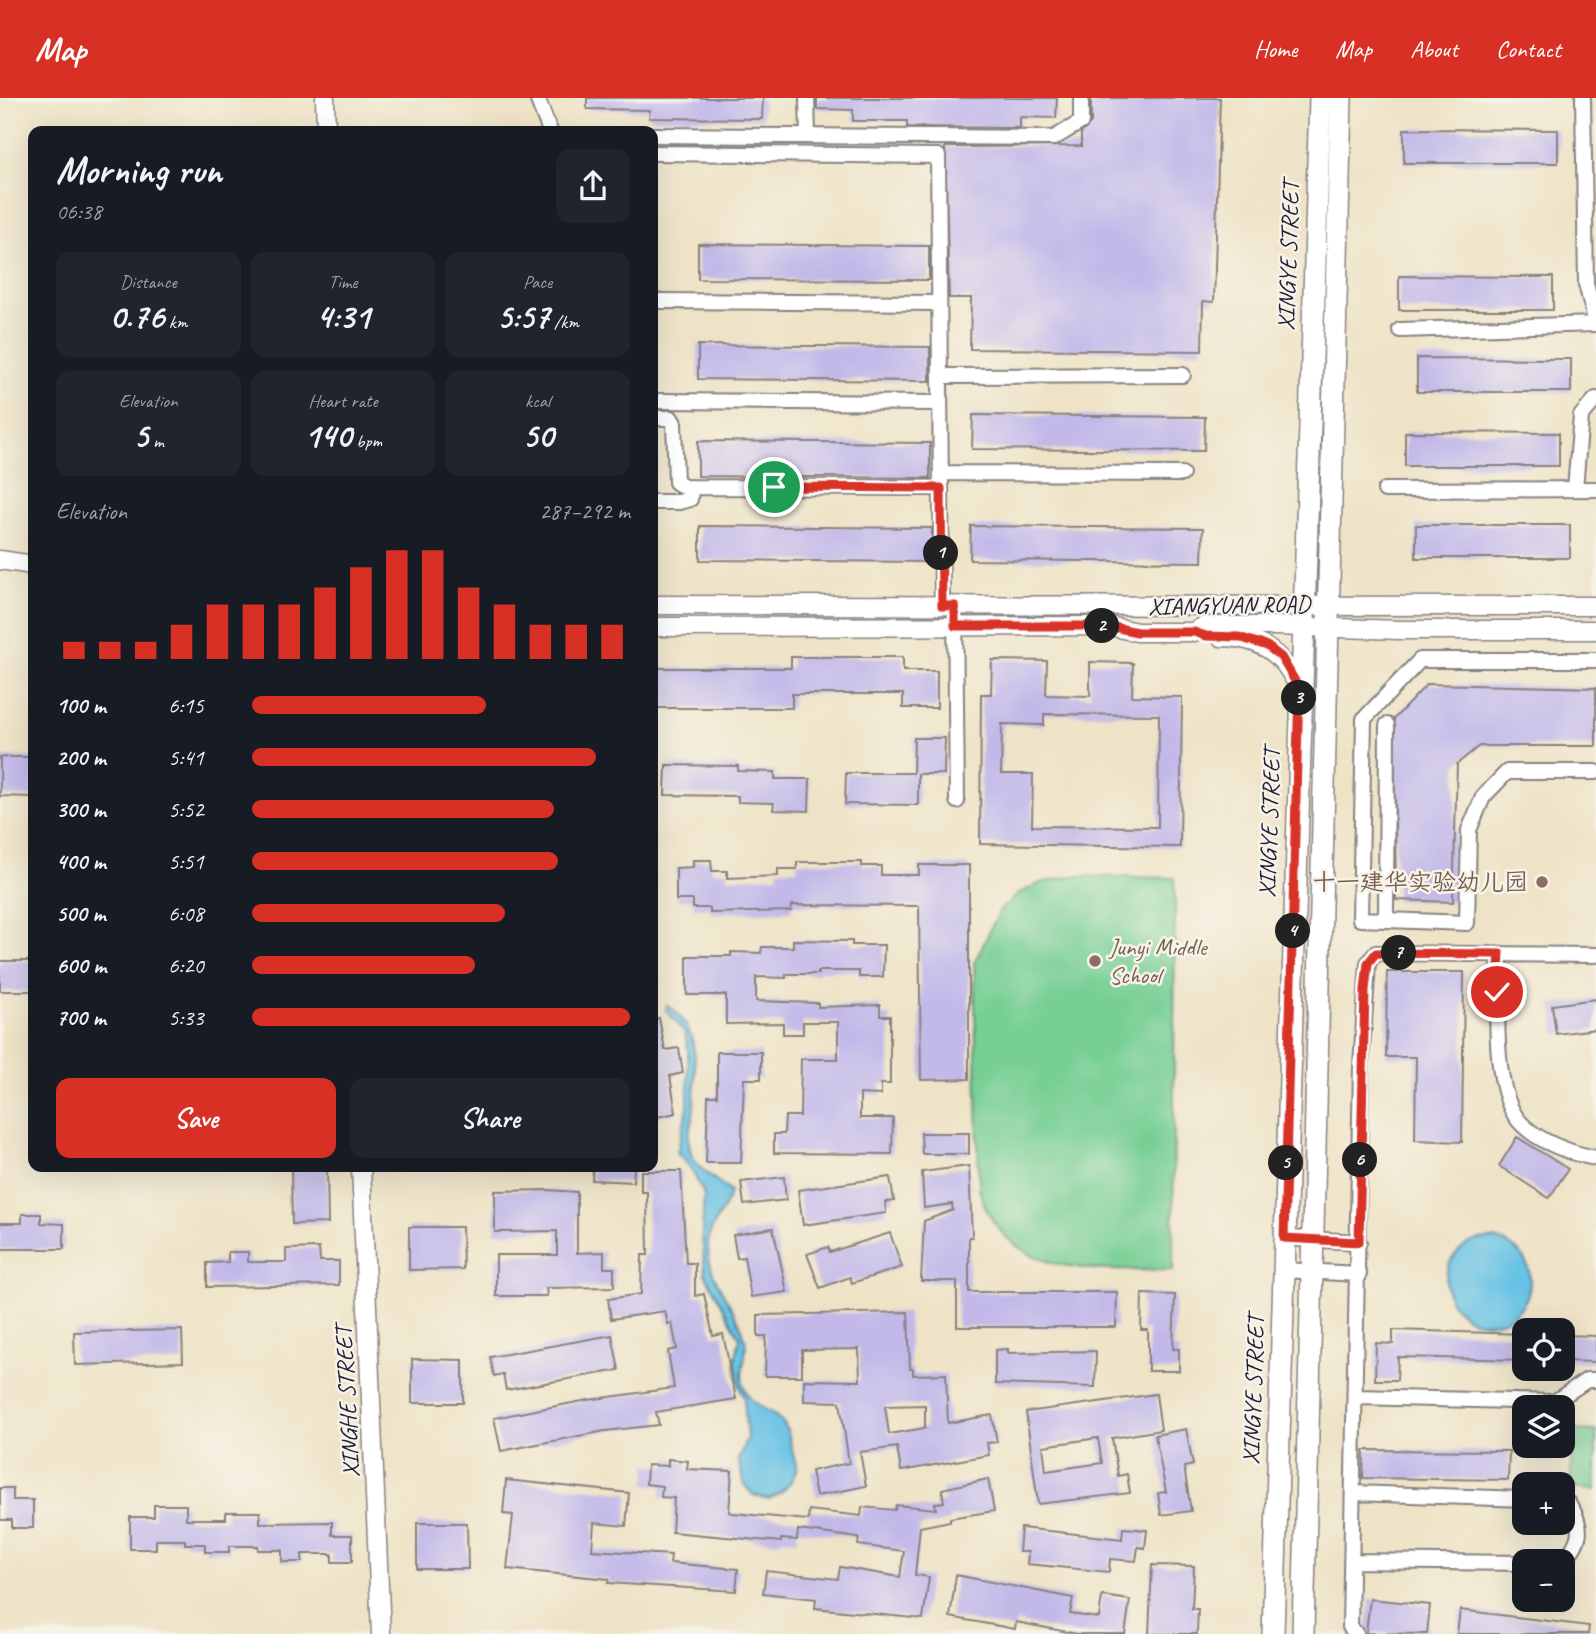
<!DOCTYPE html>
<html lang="en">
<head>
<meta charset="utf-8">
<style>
	body { margin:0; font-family:Caveat,"LXGW WenKai TC",sans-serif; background:#20242c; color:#f1f3f6; height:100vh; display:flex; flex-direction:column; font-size:26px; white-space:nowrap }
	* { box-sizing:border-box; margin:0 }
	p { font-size:23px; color:#9ea1a6 }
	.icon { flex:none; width:38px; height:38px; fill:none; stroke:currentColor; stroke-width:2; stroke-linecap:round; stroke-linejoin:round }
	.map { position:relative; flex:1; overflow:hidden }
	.details { position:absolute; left:28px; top:28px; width:630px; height:1046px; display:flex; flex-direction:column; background:#171b24; border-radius:14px; box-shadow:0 7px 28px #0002 }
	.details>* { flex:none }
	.tools { position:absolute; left:1512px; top:1220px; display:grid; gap:14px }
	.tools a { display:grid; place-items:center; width:63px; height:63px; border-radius:14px; background:#171b24; box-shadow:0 7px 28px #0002; font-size:35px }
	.pin { position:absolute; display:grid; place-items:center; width:60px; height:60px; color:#fff; margin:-30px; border:4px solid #fff; border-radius:50%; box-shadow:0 2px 7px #0007 }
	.km { position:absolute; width:35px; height:35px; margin:-18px; border-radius:50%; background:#222; color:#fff; font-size:19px; line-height:35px; text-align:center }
	.round { display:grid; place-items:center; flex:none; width:74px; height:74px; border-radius:14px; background:#20242c }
	.head { display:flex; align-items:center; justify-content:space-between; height:119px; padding:0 28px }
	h1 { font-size:38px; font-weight:600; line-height:52px }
	.metrics { display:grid; grid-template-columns:repeat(3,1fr); gap:10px; height:119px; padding:7px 28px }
	.metrics div { display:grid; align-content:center; border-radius:14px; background:#20242c; text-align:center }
	.metrics b { font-size:35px; font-weight:600 }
	.metrics small { font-size:19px; font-weight:400 }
	.metrics p { font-size:19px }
	.chart { height:196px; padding:14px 28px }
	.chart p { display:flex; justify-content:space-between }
	.chart svg { width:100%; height:126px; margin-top:7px; stroke:#d93025; stroke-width:6 }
	.cta { display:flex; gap:14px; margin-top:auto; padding:14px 28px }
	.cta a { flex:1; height:80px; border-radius:14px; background:#d93025; color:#fff; font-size:28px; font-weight:600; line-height:80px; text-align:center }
	.cta a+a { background:#20242c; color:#f1f3f6 }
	ul { padding:0 28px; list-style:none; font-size:23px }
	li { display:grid; grid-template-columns:112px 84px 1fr; align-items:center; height:52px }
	li i { height:18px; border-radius:9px; background:#d93025 }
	header { display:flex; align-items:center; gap:42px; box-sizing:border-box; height:98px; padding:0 35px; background:#d93025; color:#fff }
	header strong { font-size:33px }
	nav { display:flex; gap:38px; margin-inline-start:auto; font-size:24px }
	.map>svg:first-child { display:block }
	.green { fill:#77cf94; stroke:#4c7868; stroke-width:2 }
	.water { fill:#67c2e4; stroke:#447290; stroke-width:2 }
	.building { fill:#c2b9e9; fill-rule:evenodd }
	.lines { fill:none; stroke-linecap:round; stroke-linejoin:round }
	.minor-casing { stroke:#888280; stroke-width:18 }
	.tertiary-casing { stroke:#888280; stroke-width:21 }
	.secondary-casing { stroke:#888280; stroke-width:24 }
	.minor { stroke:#fff; stroke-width:14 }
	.tertiary { stroke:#fff; stroke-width:18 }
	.secondary { stroke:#fff; stroke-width:21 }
	.route-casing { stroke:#fff; stroke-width:14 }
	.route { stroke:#d93025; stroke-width:9 }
	.education-dot { fill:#8d6e63; stroke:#f7f3e8; stroke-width:2.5 }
	.labels { text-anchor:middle; stroke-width:5; stroke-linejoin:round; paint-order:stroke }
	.street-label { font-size:24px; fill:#22223b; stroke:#f7f3e8 }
	.education-label { font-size:24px; fill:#785e54; stroke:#f7f3e8; text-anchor:end }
</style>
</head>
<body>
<header>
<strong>Map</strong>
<nav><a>Home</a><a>Map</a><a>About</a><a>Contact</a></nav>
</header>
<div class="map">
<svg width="1596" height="1536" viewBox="0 0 1596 1536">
	<rect width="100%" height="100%" fill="#f7f3e8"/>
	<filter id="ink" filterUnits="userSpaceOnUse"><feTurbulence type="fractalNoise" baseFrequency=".0143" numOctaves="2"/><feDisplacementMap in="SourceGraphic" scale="14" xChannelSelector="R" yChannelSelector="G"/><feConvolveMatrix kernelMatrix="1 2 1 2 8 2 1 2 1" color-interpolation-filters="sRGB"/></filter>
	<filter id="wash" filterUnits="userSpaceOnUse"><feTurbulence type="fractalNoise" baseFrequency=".00686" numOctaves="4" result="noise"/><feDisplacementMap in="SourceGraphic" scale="28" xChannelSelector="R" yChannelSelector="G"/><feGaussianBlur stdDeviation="1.57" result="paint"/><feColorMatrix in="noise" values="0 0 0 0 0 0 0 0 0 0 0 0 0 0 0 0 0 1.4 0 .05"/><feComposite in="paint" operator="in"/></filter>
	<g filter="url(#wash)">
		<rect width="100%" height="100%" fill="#eee3c6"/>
		<path class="green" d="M1073,778L1175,780L1173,1172C1097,1172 1004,1182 979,1091L974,865L1000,812L1019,795L1043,784Z
			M1573,1332L1596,1333V1392L1570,1390Z"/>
		<path class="water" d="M667,907C702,930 695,972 694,1009C693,1026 684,1039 692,1057C699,1074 717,1081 730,1094C726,1114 708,1126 708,1147C707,1185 738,1208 745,1242C749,1261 736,1274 746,1294C754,1310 771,1311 782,1324C791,1333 791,1356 797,1369C792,1386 784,1394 769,1401L753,1397L744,1386L738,1361L747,1341L744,1300L738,1285L735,1263L740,1240L705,1176L702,1138L704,1096L690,1069L677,1054L688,1009V953L685,935L666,912Z
			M1446 1183a42 42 0 1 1 84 0a42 42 0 1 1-84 0Z"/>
		<g id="blocks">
			<path class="building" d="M587,0H763L762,21L649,20L650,12L587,11Z
				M817,0H1057L1056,20L1020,19V30L907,29V23H853V12L817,11Z
				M1091,0H1220L1214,204L1203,203L1202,253L970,251L971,200H949L945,49L1081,48V35L1091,25Z
				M1404,31L1558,32V65H1404Z
				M698,146L929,148V182L698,181Z
				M1399,178L1553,179V212H1399Z
				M698,247L930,249V283L698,281Z
				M1417,260L1571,261V294H1417Z
				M973,317L1205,319L1204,353L972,351Z
				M1405,334L1559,335V368H1405Z
				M698,343L930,345V380L698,378Z
				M1416,427H1570V460H1416Z
				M700,428L932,430V464L700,462Z
				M971,428L1203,430L1202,464L970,462Z
				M791,559H903V573H937V610H903V596H792V610H654V570H791Z
				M992,562L1047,563L1046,597L1090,598V564L1133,565L1132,598L1182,599L1180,749L980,746L981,596H991ZM1044,616L1159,617L1158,729L1032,728L1033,676H1001L1002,626L1044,627Z
				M1427,586L1596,590V648H1479L1457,666L1453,804L1396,802L1394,621Z
				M914,640H945L944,676H918V707L845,706L846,675H913Z
				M0,659H33V699L0,698Z
				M666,667L738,668V673L775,674V681H810L809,713L773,712L774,705L738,704V698L665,697Z
				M693,762H711L712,773H727V780L778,778V771H797V764H862V768H881V777H919V767H969V981L921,982L919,808L792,807L791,813L710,815V810H693V802H676V770L693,769Z
				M793,842L852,843V847H884L883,879H859V873H818V876H786V880L756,879V903L818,905V909L880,907V918H890V986H881V997L860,996V1020H893L892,1056L774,1055V1036H784L785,1018H800L801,961H838V924H803V936H783V925L726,926V897H687V858H731V854L761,855L762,849H793Z
				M0,863H33V893H0Z
				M1387,874H1464L1462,1044L1415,1042L1416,959H1386Z
				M1596,901V931L1556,936L1552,907Z
				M659,920L665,952L679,950L683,975L670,978L676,1015L653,1020V921Z
				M717,954H761V981H744L741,1065H706L708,998H717Z
				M921,1035H969V1056H922Z
				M1517,1039L1568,1071L1549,1100L1499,1068Z
				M969,1068L972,1139H969V1194H1117L1116,1229H957V1183H921L924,1123L953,1112L952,1106L924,1110L922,1074Z
				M291,1069H327L328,1125L292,1126Z
				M593,1069H634L633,1084L592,1082Z
				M641,1073H681L686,1165H695V1198L704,1196L713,1238L723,1236L736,1301L656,1314L659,1327L605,1333L501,1353L494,1320L588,1302L674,1290L668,1253L677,1251L672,1225L668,1226L665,1213L611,1221L608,1201L641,1196L642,1157H648L647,1094H641Z
				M784,1079L786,1102L744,1107L741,1084Z
				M890,1079L894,1103L885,1104L886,1115L803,1127L798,1092Z
				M548,1092L577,1094V1155L604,1154V1170H614V1189L546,1190L547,1198H496V1157H557V1133L495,1134V1093Z
				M22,1116H41V1125L64,1126V1151H0V1125H22Z
				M409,1129H462L463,1171L409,1172Z
				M773,1130L787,1194L751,1199L744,1159L737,1160L733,1137Z
				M890,1135L902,1169L852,1185L850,1179L820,1190L807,1156L828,1149L830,1154Z
				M319,1150L320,1163H339V1187L207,1189V1165L228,1164V1154H248V1164H286V1151Z
				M1142,1196L1175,1197L1173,1251H1179V1273H1148V1232H1141Z
				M908,1214L910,1271H913V1277L946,1276L948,1325L992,1317L997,1344L987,1345L989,1357L901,1373L897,1349L860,1354L866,1388L816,1398L811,1373L849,1365L840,1304L804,1303V1282L860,1283L859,1251L802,1252V1278H765L766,1238H758V1217ZM925,1307V1330L889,1336L885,1308Z
				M182,1232L183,1264L75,1267L74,1234Z
				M1393,1232L1524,1236V1262L1398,1259L1397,1282H1375L1376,1245L1393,1246Z
				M612,1237L619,1272L506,1292L503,1276L494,1278L490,1259Z
				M1563,1237L1596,1238V1264L1563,1263Z
				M1008,1251V1255L1096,1253L1095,1289L995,1286V1252Z
				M412,1261L463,1262V1305H412Z
				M1156,1296L1161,1332L1112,1340L1118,1378L1127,1376L1130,1395L1038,1406L1026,1314ZM1098,1340L1102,1365L1046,1373L1043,1348Z
				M1186,1331L1193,1367L1184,1369L1191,1413L1161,1417L1158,1395L1166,1394L1155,1337Z
				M1364,1352L1509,1353L1508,1382L1363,1380Z
				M668,1361L688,1363L687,1371L732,1373L729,1414L732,1415L808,1422L809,1412L861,1418L862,1409L895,1412L896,1407L936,1411L935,1405L944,1404L942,1391L988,1381L994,1413L950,1420V1423L920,1429L915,1477L929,1479L923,1521L815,1510L816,1501L763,1495L766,1473L838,1481L840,1469L900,1479L904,1453L858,1447L859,1440L798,1432L797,1442L781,1441V1444L672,1434L674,1400L661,1399L662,1388L646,1386L647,1367L668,1368Z
				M506,1382L629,1395L626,1428L594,1425L592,1452L671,1457L670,1465L738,1471L736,1493L608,1485L609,1481L507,1471L513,1417L503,1416Z
				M0,1390H13V1402H33V1430H12V1422H0Z
				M154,1407H186V1421H226V1414H260V1425L332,1424V1437H352V1464H332V1456H302V1464H282V1452H258V1448H229V1454H205V1446H185V1442H156V1451H130V1419H154Z
				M417,1425H467L468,1471H417Z
				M1021,1430L1122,1441L1123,1430L1147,1432L1145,1450L1138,1449L1136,1463L1110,1461L1109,1474L1027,1466L1028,1454H1019Z
				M1152,1467L1194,1468L1192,1511H1198L1197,1536H1149Z
				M956,1477L1073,1500L1070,1516L1099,1520L1102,1498L1130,1502L1125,1536H1078L1016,1524L1015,1531L950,1519Z
				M1370,1501L1430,1507L1427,1536L1366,1535Z
				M1460,1512L1589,1528L1588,1536H1457Z"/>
		</g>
	</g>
	<g filter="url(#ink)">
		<use href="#blocks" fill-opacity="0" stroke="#888280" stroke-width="2"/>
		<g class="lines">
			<g class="minor-casing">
				<path id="minor" d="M537,0L550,33
					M807,0L808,38
					M1583,0L1586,186L1596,225
					M653,37L1054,40L1081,24V0
					M653,55L938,58L942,508
					M653,203L939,205
					M1400,232L1596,226
					M940,278L1183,277
					M653,303L940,305
					M653,320H671L674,325L676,384L684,389L941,390
					M941,375L1182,376
					M1575,391L1581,318L1596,301
					M1385,392L1596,391
					M653,404H679L690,401L691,389
					M955,508L957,703
					M1596,562H1420L1364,621L1360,821L1467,825L1469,732L1483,699L1507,674H1596
					M1386,822L1387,627
					M1500,856C1497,898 1491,990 1519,1023C1536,1043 1572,1056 1596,1060
					M1284,1140L1359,1144
					M1283,1172L1359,1176
					M1356,1299L1554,1304L1587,1282H1596
					M1354,1395L1524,1401
					M1352,1463L1524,1465
					M1563,1463C1582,1443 1584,1429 1569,1406L1563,1405
					M1356,1536L1350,1529L1361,967L1368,865L1376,855L1596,857"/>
			</g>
			<g class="tertiary-casing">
				<path id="tertiary" d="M325,0L326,33
					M0,462L33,467
					M653,507L1596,508
					M653,529L1109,528L1137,534H1194L1204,528H1275L1401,532H1596
					M1221,539C1260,539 1283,555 1299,590
					M361,1069L381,1536"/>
			</g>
			<g class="secondary-casing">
				<path id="secondary" d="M1273,1536L1320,0
					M1303,1536L1341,0"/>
			</g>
			<use href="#minor" class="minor"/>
			<use href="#tertiary" class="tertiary"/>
			<use href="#secondary" class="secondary"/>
		</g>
	</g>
	<g class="lines" filter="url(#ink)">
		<g class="route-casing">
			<path id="route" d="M774,389L941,390L942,508H955V528H1109L1137,534H1194L1206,538L1239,539L1267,548L1281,559L1299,590L1284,1140L1359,1144L1365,892L1368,865L1376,855L1500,856L1497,894"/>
		</g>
		<use href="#route" class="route"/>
	</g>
	<g class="education-dot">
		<circle cx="1542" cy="784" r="7"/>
		<circle cx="1095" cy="863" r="7"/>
	</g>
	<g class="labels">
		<g class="street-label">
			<text transform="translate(1288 158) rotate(-88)" y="8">XINGYE STREET</text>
			<text transform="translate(1229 507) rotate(-1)" y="8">XIANGYUAN ROAD</text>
			<text transform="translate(1269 725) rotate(-88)" y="8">XINGYE STREET</text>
			<text transform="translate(1253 1292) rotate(-88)" y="8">XINGYE STREET</text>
			<text transform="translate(347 1304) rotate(-93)" y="8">XINGHE STREET</text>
		</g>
		<g class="education-label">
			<text x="1528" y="792">十一建华实验幼儿园</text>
			<text x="1109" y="857" text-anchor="start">Junyi Middle<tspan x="1109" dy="28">School</tspan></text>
		</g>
	</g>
</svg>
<div class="tools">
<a><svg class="icon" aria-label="locate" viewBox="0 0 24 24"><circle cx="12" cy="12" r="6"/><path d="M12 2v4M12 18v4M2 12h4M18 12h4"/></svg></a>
<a><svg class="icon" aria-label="layers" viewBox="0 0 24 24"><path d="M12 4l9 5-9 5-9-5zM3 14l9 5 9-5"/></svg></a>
<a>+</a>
<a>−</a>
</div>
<div class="pin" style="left:774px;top:389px;background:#1e9e55"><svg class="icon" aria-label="arrive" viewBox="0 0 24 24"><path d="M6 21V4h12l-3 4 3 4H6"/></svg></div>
<div class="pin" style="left:1497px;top:894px;background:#d93025"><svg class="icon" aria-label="check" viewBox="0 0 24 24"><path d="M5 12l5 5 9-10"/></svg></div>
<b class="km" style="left:941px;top:455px">1</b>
<b class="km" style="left:1102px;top:528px">2</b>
<b class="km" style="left:1299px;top:600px">3</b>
<b class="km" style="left:1293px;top:833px">4</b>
<b class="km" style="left:1286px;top:1065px">5</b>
<b class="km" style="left:1360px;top:1062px">6</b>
<b class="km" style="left:1399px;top:855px">7</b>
<section class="details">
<div class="head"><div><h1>Morning run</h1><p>06:38</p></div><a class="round"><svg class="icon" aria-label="share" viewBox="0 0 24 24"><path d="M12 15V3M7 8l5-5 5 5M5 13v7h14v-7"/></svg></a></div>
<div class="metrics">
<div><p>Distance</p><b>0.76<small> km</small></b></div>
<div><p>Time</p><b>4:31</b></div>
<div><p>Pace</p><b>5:57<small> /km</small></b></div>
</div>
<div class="metrics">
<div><p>Elevation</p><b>5<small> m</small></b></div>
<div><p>Heart rate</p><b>140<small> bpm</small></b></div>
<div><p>kcal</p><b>50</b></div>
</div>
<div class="chart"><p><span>Elevation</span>287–292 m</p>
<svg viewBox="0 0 160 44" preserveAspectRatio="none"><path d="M5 44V38M15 44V38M25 44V38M35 44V32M45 44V25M55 44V25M65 44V25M75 44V19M85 44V12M95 44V6M105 44V6M115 44V19M125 44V25M135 44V32M145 44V32M155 44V32"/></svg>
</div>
<ul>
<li><b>100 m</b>6:15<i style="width:62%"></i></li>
<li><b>200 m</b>5:41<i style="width:91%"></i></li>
<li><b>300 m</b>5:52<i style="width:80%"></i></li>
<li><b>400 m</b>5:51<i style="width:81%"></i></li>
<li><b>500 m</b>6:08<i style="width:67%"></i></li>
<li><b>600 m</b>6:20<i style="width:59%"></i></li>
<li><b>700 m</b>5:33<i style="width:100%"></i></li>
</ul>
<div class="cta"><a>Save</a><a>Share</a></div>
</section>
</div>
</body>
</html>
